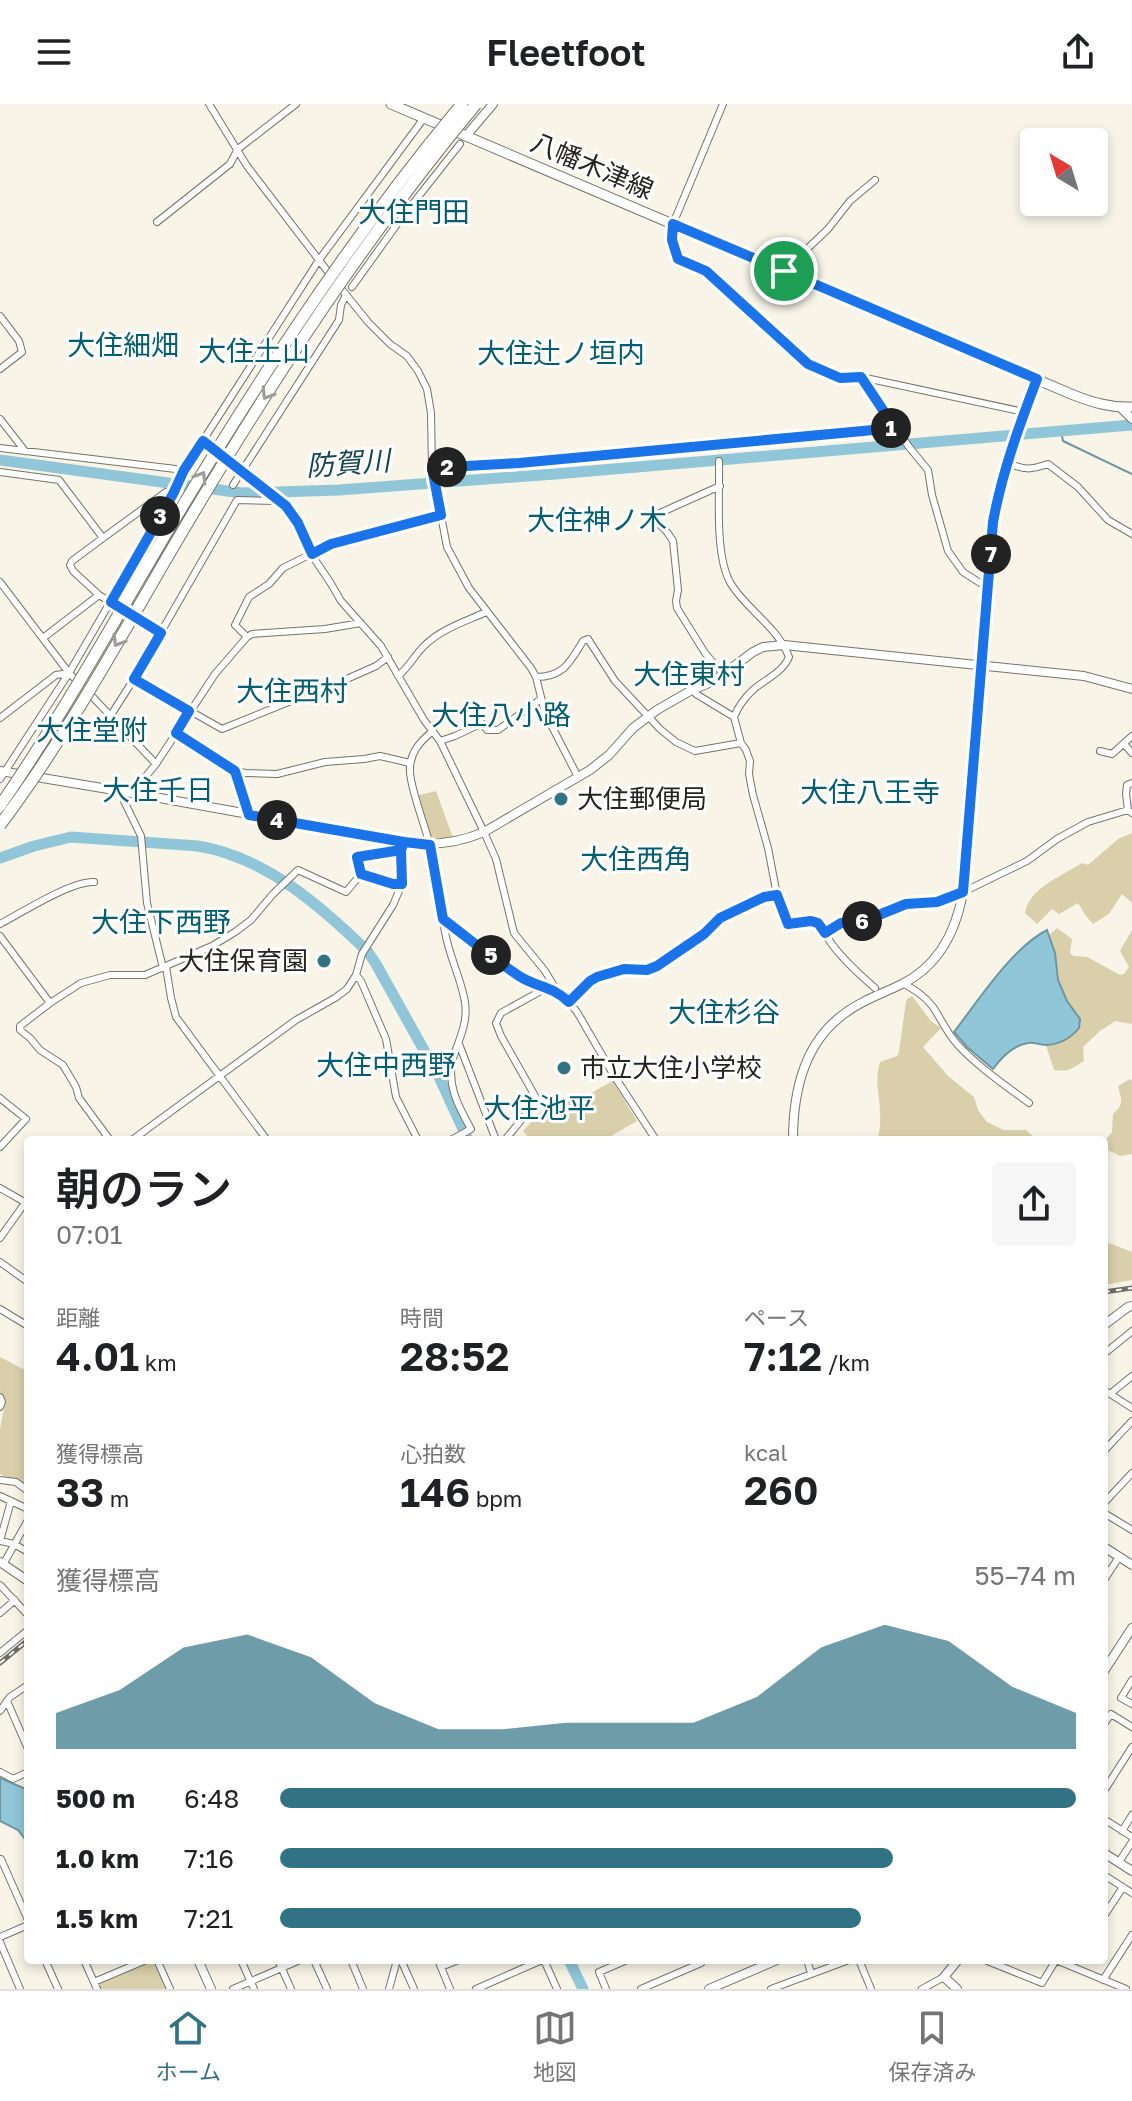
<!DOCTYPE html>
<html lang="ja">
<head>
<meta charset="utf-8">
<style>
	body { margin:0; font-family:"Golos Text","Noto Sans JP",sans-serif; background:#f6f6f6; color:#202124; height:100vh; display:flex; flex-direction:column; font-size:30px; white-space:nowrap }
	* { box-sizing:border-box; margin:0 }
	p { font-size:26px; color:#757577 }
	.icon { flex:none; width:44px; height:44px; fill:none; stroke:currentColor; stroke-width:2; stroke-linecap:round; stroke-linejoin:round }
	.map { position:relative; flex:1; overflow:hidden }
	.sheet { position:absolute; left:24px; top:1032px; width:1084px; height:828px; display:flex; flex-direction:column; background:#fff; border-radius:8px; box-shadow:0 4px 12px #0003 }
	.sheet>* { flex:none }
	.needle { width:52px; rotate:322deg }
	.fabs { position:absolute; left:1020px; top:24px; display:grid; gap:16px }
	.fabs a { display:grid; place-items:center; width:88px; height:88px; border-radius:8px; background:#fff; box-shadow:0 4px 12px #0003; font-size:40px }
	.pin { position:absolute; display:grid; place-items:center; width:68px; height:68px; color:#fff; margin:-34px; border:4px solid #fff; border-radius:50%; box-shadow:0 2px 8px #0007 }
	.km { position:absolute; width:40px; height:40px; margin:-20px; border-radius:50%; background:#222; color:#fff; font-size:22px; line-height:40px; text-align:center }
	.round { display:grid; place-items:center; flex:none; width:84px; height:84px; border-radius:8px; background:#f6f6f6 }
	.headline { display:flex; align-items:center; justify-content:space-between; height:136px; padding:0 32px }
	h1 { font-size:44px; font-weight:600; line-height:60px }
	.stats { display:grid; grid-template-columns:repeat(3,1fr); gap:12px; height:136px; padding:8px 32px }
	.stats div { display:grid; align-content:center }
	.stats b { font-size:40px; font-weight:600 }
	.stats small { font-size:22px; font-weight:400 }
	.stats p { font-size:22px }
	.chart { height:224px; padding:16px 32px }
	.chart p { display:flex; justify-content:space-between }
	.chart svg { width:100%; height:144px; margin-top:8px; fill:#317385; opacity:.7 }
	ul { padding:0 32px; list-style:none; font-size:26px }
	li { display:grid; grid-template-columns:128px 96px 1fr; align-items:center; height:60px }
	li i { height:20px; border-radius:10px; background:#317385 }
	header { display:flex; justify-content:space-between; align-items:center; height:104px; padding:0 32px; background:#fff; font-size:36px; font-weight:600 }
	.menu { display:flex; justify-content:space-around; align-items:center; height:112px; border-top:2px solid #e0e0e0; background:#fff; font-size:22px; color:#757577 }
	.menu a { display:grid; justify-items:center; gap:4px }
	.menu .selected { color:#317385 }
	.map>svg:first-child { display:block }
	.green { fill:#d9cfaa }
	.water { fill:#90c6d7; stroke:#7095a0; stroke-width:2 }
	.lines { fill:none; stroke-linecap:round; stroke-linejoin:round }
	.stream { stroke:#7095a0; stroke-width:2 }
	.river { stroke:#90c6d7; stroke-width:11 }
	.street-casing { stroke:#767368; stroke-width:8 }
	.secondary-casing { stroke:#767368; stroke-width:10 }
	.primary-casing { stroke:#767368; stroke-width:11 }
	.street { stroke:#fff; stroke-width:6 }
	.secondary { stroke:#fff; stroke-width:8 }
	.primary { stroke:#fff; stroke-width:9 }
	.rail-casing { stroke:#6f6c65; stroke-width:5 }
	.rail { stroke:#fff; stroke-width:2; stroke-dasharray:6; stroke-linecap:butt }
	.highway-bridge-casing { stroke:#767368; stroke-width:13; stroke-linecap:butt }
	.highway-bridge { stroke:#fff; stroke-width:11 }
	.oneway { stroke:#9d9c9a }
	.route-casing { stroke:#fff; stroke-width:16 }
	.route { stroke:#1a73e8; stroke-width:10 }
	.poi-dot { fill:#317385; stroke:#fff; stroke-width:3 }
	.labels { text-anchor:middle; stroke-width:6; stroke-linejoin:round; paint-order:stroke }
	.street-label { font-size:26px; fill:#25231f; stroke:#fff }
	.poi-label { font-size:26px; fill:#25231f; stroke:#fff; text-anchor:start }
	.neighbourhood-label { font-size:28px; fill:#035e72; stroke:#fff }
	.water-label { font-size:28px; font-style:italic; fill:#154551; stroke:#fff }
</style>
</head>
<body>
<header><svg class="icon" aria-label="menu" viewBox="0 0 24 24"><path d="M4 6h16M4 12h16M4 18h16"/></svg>Fleetfoot<svg class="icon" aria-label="share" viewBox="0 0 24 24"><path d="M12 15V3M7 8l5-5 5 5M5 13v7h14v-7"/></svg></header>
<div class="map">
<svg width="1132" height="1885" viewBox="0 0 1132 1885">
	<rect width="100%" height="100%" fill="#f8f5e8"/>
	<path class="green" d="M436,687L453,734L428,736L416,692Z
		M1132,729V799L1122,790L1109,810L1093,820L1086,812L1078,799L1059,810L1052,805L1037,820L1025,809C1029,784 1062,772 1082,759L1088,761L1118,735Z
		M1057,824L1072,835L1070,849L1073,852L1087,853L1120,871L1124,870L1129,863L1120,847L1132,826V920L1115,917L1100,927L1083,943L1084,957C1071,965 1069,968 1054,966L1046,941C1056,939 1074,935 1079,924C1084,913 1072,905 1067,897C1056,877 1056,852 1049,831Z
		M912,892L931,917L941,924L923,943L948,972L974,993L978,1006L987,1018L1004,1026H1026L1037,1036H878C879,1027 881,1018 880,1010C880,989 874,980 880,958L897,952L899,948L906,897L908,894Z
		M1130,975L1132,977V1050L1120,1052L1104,1044V1037L1112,1028L1113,1010C1125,1000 1121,996 1118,982Z
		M613,977L637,1017L604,1036H531L523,1027L547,1001L570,993L574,998Z
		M1104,1137L1132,1148V1176L1104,1181Z
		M0,1253L23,1265L28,1263V1383L20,1381L0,1370V1325L5,1299L0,1286Z
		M154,1856L166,1885H100L98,1880Z"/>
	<path class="water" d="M1047,826L1055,849L1058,876L1067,897L1080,915L1079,924C1071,934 1060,940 1047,941C1041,941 1034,938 1028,939C1013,941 1001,954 993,965L967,943L954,928C978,897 1012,844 1047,826Z
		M0,1674L28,1686V1739L18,1726L0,1717Z"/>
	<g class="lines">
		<path class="stream" d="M1061,327L1063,337L1132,370"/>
		<path class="river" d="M0,356L242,389L339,386L555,370L1132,321
			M0,754L34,742L71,733L198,742C265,753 321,802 368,848L376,860L440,975L468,1036
			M569,1856L583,1885"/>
		<g class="street-casing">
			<path id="street" d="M209,0L247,62L332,173
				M723,0L673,120L672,136L678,155L706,167L808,260C828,270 838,274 861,273L909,343L928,366L932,391L948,447L963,468L988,484
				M157,118L230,60L238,45L296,0
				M784,167L828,125L850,97L875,76
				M339,182L368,218L390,240L407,252L418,267L427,285L431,309L432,364L447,443L469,484L531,564L536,573L545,609L578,673
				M352,183L403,112L460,40
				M0,212L19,237L22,248L0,265
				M861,273L1024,308
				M0,315L25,347
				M0,344L184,366
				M225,354L286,402L298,419L313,453L330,478L341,497L381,542L424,616L440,637L484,728L496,755L514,829L545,867L557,887
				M719,357C720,391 714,451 731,480C748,507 777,522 789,553C783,568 766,575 754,585C745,593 738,603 734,613L741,639L746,646L750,657L749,670L753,691L768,744L777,791L788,820L811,817L818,819C822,825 825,831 829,836C840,853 860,871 875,884
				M1007,359C1025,366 1030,366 1048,360L1078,383L1108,416L1132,430
				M432,364L519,359L895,324
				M0,368L59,376L103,434L166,388L173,390
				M233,381L339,216L341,201L346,191
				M720,382L660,409L656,412V417L667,428L673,437L678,486L676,497L677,504L705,549L724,571
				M277,397L237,396L134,575L222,625L301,593
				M0,478L69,569L79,579
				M99,491L161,529
				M247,533L235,521L249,493L269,480L283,464L331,440L441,411
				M43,534L99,491L73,467L70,461L72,457L103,434
				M398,572C409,563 414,552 424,542C441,525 464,518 486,508
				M536,573C564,573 570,558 583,537L588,535L615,577L660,625L676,638L695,647L741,639
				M349,574L376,562L388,553
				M693,586L696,590L734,613
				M87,587L156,660
				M111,611L134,575
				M0,614L56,571L69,569
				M433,627C419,638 409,650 410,668C411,686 424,719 429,738C436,768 439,798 445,828C449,852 461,874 465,898C468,918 460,933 454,951C445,978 458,1002 471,1025L451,1036
				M176,629L235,667L246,669L277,670L325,658L364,655L380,652L410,659
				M440,637L455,632L482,619L487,626H498L541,595
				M1124,640L1132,649
				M1100,647L1112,650L1132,632
				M235,667L249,711
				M0,675L69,569L173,390L184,366L319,156L424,14
				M1132,679L1127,681L1126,690L1128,706L1132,709
				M126,688L124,697L141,732L147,799L163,864
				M132,689L156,660L215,570L247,533L252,530L325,525L361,519
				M361,770L357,753L401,746
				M443,815L521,873L537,881L557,887L569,898L577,908L613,970L656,1036
				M0,820C23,808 71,777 94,778
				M825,829L841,819L864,817L906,800L937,798L963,788L1027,757L1057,735L1088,718L1128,706
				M0,832L50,899
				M166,863L171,894L176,913L267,1036
				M356,871L361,877L386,935L396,993L418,1036
				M904,880C915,886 925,892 933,903C941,915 947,929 957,940C978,963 1005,981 1029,999
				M569,898L590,877L624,865L647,866L657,862L704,830L720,814L764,793L777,791
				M459,940L496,1036
				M0,994L26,1015L0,1043
				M110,1036L79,994L76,983L63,961L40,946L30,934L20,926V922L50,899L81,879L110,871H145L212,842L235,828L251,816L273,790L298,766L346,788L361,770L393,780H402
				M132,1036L296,916L335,894L347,885L356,871L362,850L393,801L402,780L401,746L404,738
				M505,1036C514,1024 533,1005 535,992L501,932L496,919L501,909L548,883
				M0,1084L28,1100
				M0,1134L25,1099
				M0,1158L28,1178
				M0,1205L28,1222
				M1104,1250L1132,1227
				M1104,1286L1132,1304
				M1110,1290L1132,1272
				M0,1293L2,1298L0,1303
				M1104,1347L1132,1317
				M0,1376L16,1378L28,1387
				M0,1392L28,1405
				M1104,1399L1132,1369
				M1104,1409L1132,1426
				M0,1437L11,1397
				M0,1437L14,1440L28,1448
				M4,1459L28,1416
				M1104,1476L1119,1453
				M0,1481L28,1511
				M0,1509L15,1496
				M0,1549L28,1526
				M1132,1576L1121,1594L1132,1600
				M7,1597L28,1645
				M0,1607L10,1593L28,1581
				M1104,1620L1111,1610L1132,1623
				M0,1668L13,1675L28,1668
				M1104,1687L1132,1643
				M1104,1715L1132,1733
				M1122,1727L1132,1711
				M0,1755H1L28,1816
				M1119,1758L1132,1738
				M1104,1771L1132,1789
				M1104,1812L1123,1783
				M0,1833L28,1821
				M0,1838L20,1885
				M45,1856L58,1885
				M84,1856L97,1885
				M157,1856L170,1885
				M241,1856L254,1885
				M278,1856L291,1885
				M314,1856L327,1885
				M351,1856L363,1885
				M401,1856L414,1885
				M438,1856L450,1885
				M544,1856L557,1885
				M807,1856L811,1869
				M859,1856L871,1885
				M985,1856L1042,1879L1056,1856
				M1056,1856L1126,1885
				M441,1863L458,1856
				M1103,1876L1132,1831
				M94,1878L146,1856
				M233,1885L300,1856
				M389,1885L397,1856
				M476,1885L542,1856
				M606,1885L599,1868L627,1856
				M641,1885L701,1859L699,1856
				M771,1885L849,1856
				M922,1885L944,1873"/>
		</g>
		<g class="secondary-casing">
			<path id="secondary" d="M466,32L493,0
				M1121,304L1132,315
				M0,667L132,689L415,740C440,741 461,738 484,728L590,666L609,651L633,624L657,606L690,587L714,577L753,548L763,543L784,541L1084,572L1132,585
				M793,1036C793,991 802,943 840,913C858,898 879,891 900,881C938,863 956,828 963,788L993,418C1002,369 1019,322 1037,275
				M1104,1221L1128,1203L1132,1202
				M1104,1443L1132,1461
				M0,1458L28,1477
				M1104,1567L1132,1524
				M1104,1749L1132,1767
				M198,1856L211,1885
				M709,1885L777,1856
				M957,1885L944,1873L958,1856"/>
		</g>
		<g class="primary-casing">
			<path id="primary" d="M391,0L1071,290C1091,298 1110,304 1132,303"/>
		</g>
		<use href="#street" class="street"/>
		<use href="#secondary" class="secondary"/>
		<use href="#primary" class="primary"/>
		<g class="rail-casing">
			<path id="rail" d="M1104,1188L1132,1184
				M0,1559L28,1536"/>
		</g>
		<use href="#rail" class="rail"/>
		<g class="highway-bridge-casing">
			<path id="highway-bridge" d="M0,702C62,612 114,517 170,423C258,276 352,132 462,0
				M0,721C70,628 125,524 185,423C272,276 366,132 476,0"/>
		</g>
		<use href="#highway-bridge" class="highway-bridge"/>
	</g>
	<defs><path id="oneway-chevron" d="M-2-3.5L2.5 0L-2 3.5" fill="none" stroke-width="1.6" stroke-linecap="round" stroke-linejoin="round" transform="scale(2)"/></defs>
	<g class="oneway">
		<use href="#oneway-chevron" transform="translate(267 290) rotate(122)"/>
		<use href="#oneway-chevron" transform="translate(201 373) rotate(-58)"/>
		<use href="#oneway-chevron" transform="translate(118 537) rotate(121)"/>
	</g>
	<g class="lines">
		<g class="route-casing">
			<path id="route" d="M784,167L673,120L672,136L678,155L706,167L808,260L840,274L861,273L895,324L519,359L432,364L441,411L331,440L312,450L298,419L286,402L203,337L184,366L173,390L111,498L161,529L134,575L189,607L176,629L235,667L249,711L404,738L401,746L402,780H393L361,770L357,753L401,746L404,738L430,741L443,815C468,834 493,855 519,872C538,884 551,881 569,898L590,877L597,873L624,865L647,866L657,862L704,830L720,814L764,793L777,791L788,820L811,817L818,819L825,829L841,819L864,817L906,800L937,798L963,788L993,418C1002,369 1019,322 1037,275L784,167"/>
		</g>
		<use href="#route" class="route"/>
	</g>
	<g class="poi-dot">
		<circle cx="561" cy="695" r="8"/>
		<circle cx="324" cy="857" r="8"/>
		<circle cx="564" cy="964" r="8"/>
	</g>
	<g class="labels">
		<g class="street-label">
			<text transform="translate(592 62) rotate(23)" y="9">八幡木津線</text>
		</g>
		<g class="poi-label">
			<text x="577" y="704">大住郵便局</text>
			<text x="308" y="866" text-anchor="end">大住保育園</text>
			<text x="580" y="973">市立大住小学校</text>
		</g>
		<g class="neighbourhood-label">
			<text x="414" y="118">大住門田</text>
			<text x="123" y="251">大住細畑</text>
			<text x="254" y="257">大住土山</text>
			<text x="561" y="259">大住辻ノ垣内</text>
			<text x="597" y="426">大住神ノ木</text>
			<text x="689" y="580">大住東村</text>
			<text x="292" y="597">大住西村</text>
			<text x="501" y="621">大住八小路</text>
			<text x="92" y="636">大住堂附</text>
			<text x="158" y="696">大住千日</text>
			<text x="870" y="698">大住八王寺</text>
			<text x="636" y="765">大住西角</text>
			<text x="161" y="828">大住下西野</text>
			<text x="724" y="918">大住杉谷</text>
			<text x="386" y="971">大住中西野</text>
			<text x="539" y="1014">大住池平</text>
		</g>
		<g class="water-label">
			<text transform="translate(348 359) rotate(-4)" y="10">防賀川</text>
		</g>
	</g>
</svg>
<div class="fabs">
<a><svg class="needle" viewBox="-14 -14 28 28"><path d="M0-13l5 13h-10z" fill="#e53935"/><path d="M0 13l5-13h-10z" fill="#757577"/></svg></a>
</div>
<div class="pin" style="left:784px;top:167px;background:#1e9e55"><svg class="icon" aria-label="arrive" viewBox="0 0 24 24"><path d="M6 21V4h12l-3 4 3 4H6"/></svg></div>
<b class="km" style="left:891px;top:324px">1</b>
<b class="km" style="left:447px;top:363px">2</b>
<b class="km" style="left:160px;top:412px">3</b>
<b class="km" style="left:277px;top:716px">4</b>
<b class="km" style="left:491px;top:851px">5</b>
<b class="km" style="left:862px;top:817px">6</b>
<b class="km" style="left:991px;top:450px">7</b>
<section class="sheet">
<div class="headline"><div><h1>朝のラン</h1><p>07:01</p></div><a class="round"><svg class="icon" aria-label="share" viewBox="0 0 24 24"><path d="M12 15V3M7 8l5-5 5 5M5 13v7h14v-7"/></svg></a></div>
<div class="stats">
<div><p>距離</p><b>4.01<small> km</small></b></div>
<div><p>時間</p><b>28:52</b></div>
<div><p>ペース</p><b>7:12<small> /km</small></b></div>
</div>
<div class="stats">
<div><p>獲得標高</p><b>33<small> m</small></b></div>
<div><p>心拍数</p><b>146<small> bpm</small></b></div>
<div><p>kcal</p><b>260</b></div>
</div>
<div class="chart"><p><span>獲得標高</span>55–74 m</p>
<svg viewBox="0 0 160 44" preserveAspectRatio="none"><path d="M0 44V33L10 26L20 13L30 9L40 16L50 30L60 38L70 38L80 36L90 36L100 36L110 28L120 13L130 6L140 11L150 25L160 33V44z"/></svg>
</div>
<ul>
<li><b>500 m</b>6:48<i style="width:100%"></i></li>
<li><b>1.0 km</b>7:16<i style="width:77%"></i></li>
<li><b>1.5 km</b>7:21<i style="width:73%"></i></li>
</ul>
</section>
</div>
<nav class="menu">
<a class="selected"><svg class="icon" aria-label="home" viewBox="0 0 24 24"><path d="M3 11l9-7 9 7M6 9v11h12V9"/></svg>ホーム</a>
<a><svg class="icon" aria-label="map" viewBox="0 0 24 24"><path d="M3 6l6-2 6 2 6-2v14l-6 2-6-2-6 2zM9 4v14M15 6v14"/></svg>地図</a>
<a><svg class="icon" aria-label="saved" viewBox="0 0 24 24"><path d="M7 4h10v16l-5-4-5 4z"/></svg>保存済み</a>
</nav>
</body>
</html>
